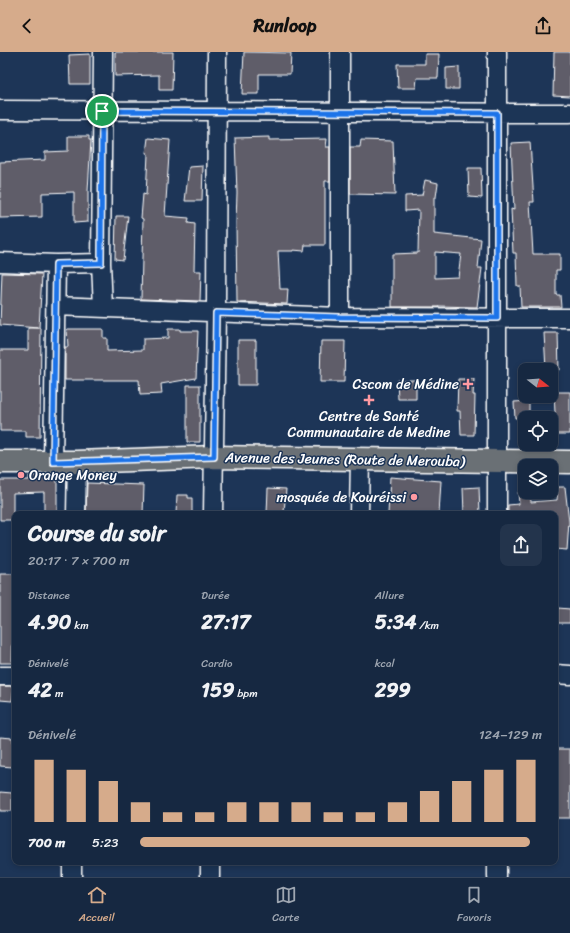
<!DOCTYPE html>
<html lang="fr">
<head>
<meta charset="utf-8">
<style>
	body { margin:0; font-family:Sriracha,sans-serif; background:#23344c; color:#f1f3f6; height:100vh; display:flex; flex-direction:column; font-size:15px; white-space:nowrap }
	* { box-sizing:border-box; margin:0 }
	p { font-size:13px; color:#9ea6b1 }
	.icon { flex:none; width:22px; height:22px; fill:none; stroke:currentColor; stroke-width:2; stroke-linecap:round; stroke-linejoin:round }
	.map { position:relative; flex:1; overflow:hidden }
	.details { position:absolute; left:12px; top:459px; width:546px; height:354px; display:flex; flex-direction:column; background:#162841; border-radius:8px; box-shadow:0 2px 6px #0003,0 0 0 1px #35445a }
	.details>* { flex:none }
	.needle { width:26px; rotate:107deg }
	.tools { position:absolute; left:518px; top:311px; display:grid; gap:8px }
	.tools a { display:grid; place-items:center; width:40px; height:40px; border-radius:8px; background:#162841; box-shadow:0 2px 6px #0003,0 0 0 1px #35445a; font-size:20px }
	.pin { position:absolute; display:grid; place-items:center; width:34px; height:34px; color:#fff; margin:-17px; border:2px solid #fff; border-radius:50%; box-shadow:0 1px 4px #0007 }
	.round { display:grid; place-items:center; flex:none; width:42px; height:42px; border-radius:8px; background:#23344c }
	.summary { display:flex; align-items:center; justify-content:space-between; height:68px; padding:0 16px }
	h1 { font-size:22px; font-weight:800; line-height:30px }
	.metrics { display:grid; grid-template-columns:repeat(3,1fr); gap:6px; height:68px; padding:4px 16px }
	.metrics div { display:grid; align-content:center }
	.metrics b { font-size:20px; font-weight:800 }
	.metrics small { font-size:11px; font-weight:400 }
	.metrics p { font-size:11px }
	.chart { height:112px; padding:8px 16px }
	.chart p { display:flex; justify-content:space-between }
	.chart svg { width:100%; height:72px; margin-top:4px; stroke:#d6ab8b; stroke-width:6 }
	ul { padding:0 16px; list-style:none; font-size:13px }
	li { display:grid; grid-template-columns:64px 48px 1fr; align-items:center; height:30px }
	li i { height:10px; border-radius:5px; background:#d6ab8b }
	header { display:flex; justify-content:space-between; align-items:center; height:52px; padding:0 16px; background:#d6ab8b; color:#111; font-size:18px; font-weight:800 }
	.tab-bar { display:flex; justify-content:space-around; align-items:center; height:56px; border-top:1px solid #35445a; background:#162841; font-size:11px; color:#9ea6b1 }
	.tab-bar a { display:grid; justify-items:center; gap:2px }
	.tab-bar .active { color:#d6ab8b }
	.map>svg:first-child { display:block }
	.building { fill:#5f5d69; stroke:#fff; fill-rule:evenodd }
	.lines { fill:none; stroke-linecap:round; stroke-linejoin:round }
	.minor-casing { stroke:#fff; stroke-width:21 }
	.major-casing { stroke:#fff; stroke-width:25 }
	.minor { stroke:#1d3557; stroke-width:18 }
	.major { stroke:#6a7074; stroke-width:22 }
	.route-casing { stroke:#fff; stroke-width:8 }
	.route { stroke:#1a73e8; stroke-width:5 }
	.poi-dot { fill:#ff9aa2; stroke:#1d3557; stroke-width:1.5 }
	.labels { text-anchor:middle; stroke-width:3; stroke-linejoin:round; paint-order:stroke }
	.poi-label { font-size:14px; fill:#fff; stroke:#1d3557; text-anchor:end }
	.street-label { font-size:14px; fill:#fff; stroke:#1d3557 }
</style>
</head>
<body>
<header><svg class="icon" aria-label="back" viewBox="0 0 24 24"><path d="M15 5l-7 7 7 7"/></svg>Runloop<svg class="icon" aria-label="share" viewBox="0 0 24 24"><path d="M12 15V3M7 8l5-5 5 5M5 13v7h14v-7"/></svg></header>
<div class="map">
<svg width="570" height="825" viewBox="0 0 570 825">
	<rect width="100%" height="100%" fill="#1d3557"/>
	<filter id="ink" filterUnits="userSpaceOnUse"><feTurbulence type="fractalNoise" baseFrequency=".025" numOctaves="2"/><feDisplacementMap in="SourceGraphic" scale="8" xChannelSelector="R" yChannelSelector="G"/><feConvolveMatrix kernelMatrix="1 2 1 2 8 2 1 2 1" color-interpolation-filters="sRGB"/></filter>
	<g filter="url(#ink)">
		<path class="building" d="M115,0H173L172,38H159V23L115,24Z
			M244,0L291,1L290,22H259V42H242Z
			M554,0H570V44L553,43Z
			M90,2V32H70L69,3Z
			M425,2H439L438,26H417L416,36H398L397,12H425Z
			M459,15V37H446V16Z
			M68,84H89V88H91L88,139V170L74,171V140L42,141V165L0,166V110L45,108V100L68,99Z
			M269,85V88L327,87L326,95H330V129H325V193H305L304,199L293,198V199H278L280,237H288L287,252L237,250L236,170L237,141L235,86Z
			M148,86L170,88L165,164L189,166L188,171L195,172L194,219H201L200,249L141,247L143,167L141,166L143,142L146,143L148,102L146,101Z
			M361,88L393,89L395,143L350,142V95H360Z
			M530,90L534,150H530L533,202H560V218H556V243H560L561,255H521L520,234H517L516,201H513L511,157L514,158L511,91Z
			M203,114L202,149H185L189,115Z
			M468,116H481L482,146L469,145Z
			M425,128L438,131L436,145H434V182L481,187L478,216H482L477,255L439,254V255H392V202L418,201L419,158L405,159V144L422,143ZM435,200L461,202L458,225L435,226Z
			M116,164H128L123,208L115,207Z
			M2,221L42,222L39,276L0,273Z
			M28,276H41L40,385H26V379H0V298H28Z
			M67,277H103V286H107V299L143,298V287L168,286V277H180V279H198L196,326L161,332L162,342L140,343L139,328H65V295H68Z
			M544,281H558L559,318H546Z
			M238,288H256V333H238Z
			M321,289H345L344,330H320Z
			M458,327H474L473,343H475L474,383H461L460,359H457Z
			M397,328H416V347H398Z
			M187,333H200V390H187Z
			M554,340H570V382H556Z
			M529,349V366H515L514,350Z
			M57,423V462H44V440L13,441V468H0V428H29V424Z
			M390,425L441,429L439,462H388Z
			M87,431L144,433L143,462H86Z
			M479,435L480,462H464L463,436Z
			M558,435H565L569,470L567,498L555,497L556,465H555V462H553L552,460L508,462V453L519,452L518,440H530L531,450L557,448Z
			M268,436L286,437L284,460H280V462H267Z
			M177,443H188V446H192V462H176Z
			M0,522H14L12,611H0Z
			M558,556L570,557V571H558Z
			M0,634H14L12,649L0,648Z
			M0,685L13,686V715L0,714Z
			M555,697H570V766H555Z
			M0,740L12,741V759H0Z"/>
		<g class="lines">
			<g class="minor-casing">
				<path id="minor" d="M340,0V265
					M497,0V462
					M0,58L570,61
					M0,210L56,212L101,211
					M55,254L340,265L570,266
					M103,256L101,211L103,0
					M53,410L56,212
					M76,462L77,410
					M213,462L216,261L217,0
					M359,462L360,406
					M555,622L570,623
					M0,624H15
					M497,810V825
					M72,825V810
					M210,825V810"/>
			</g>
			<g class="major-casing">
				<path id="major" d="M0,410H77L214,405L570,410"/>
			</g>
			<use href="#minor" class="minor"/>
			<use href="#major" class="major"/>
		</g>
	</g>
	<g class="lines" filter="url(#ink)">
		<g class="route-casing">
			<path id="route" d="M102,59L497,61V266L340,265L216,261L214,405L53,410L56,212L101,211Z"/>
		</g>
		<use href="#route" class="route"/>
	</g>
	<g class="poi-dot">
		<path d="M466 326h4v4h4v4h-4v4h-4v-4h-4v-4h4z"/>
		<path d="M367 342h4v4h4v4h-4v4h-4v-4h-4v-4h4z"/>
		<circle cx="21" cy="423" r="4"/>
		<circle cx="414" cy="445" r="4"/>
	</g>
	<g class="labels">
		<g class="poi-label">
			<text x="459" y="337">Cscom de Médine</text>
			<text x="369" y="369" text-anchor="middle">Centre de Santé<tspan x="369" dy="16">Communautaire de Medine</tspan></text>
			<text x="29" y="428" text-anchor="start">Orange Money</text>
			<text x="406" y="450">mosquée de Kouréissi</text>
		</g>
		<g class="street-label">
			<text transform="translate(345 407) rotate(1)" y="5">Avenue des Jeunes (Route de Merouba)</text>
		</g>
	</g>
</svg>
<div class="tools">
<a><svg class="needle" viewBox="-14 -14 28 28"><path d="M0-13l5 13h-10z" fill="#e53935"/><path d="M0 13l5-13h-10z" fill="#9ea6b1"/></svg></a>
<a><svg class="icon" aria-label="locate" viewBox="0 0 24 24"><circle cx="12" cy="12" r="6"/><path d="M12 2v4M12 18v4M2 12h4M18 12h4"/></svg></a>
<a><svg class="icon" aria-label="layers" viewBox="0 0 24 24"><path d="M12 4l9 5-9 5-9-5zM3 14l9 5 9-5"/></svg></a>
</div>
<div class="pin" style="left:102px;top:59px;background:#1e9e55"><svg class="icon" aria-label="arrive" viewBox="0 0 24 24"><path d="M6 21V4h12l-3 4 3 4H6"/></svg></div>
<section class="details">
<div class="summary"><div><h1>Course du soir</h1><p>20:17 · 7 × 700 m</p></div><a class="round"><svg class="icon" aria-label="share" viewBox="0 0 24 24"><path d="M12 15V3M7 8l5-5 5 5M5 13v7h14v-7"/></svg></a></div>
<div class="metrics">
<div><p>Distance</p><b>4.90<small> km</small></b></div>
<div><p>Durée</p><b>27:17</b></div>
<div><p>Allure</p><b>5:34<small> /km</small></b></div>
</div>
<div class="metrics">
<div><p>Dénivelé</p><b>42<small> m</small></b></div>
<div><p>Cardio</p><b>159<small> bpm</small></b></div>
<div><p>kcal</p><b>299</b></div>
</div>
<div class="chart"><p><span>Dénivelé</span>124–129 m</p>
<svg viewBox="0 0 160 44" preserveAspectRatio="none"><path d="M5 44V6M15 44V12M25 44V19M35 44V32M45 44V38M55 44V38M65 44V32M75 44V32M85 44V32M95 44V38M105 44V38M115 44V32M125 44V25M135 44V19M145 44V12M155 44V6"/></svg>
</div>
<ul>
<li><b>700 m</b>5:23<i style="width:97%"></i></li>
</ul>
</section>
</div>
<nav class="tab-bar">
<a class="active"><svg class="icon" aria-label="home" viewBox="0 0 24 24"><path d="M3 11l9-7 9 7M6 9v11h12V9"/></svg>Accueil</a>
<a><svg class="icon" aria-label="map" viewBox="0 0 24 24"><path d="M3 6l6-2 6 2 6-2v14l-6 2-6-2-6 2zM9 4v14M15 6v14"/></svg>Carte</a>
<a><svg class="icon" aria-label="saved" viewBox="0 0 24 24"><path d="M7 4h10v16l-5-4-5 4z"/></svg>Favoris</a>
</nav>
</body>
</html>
